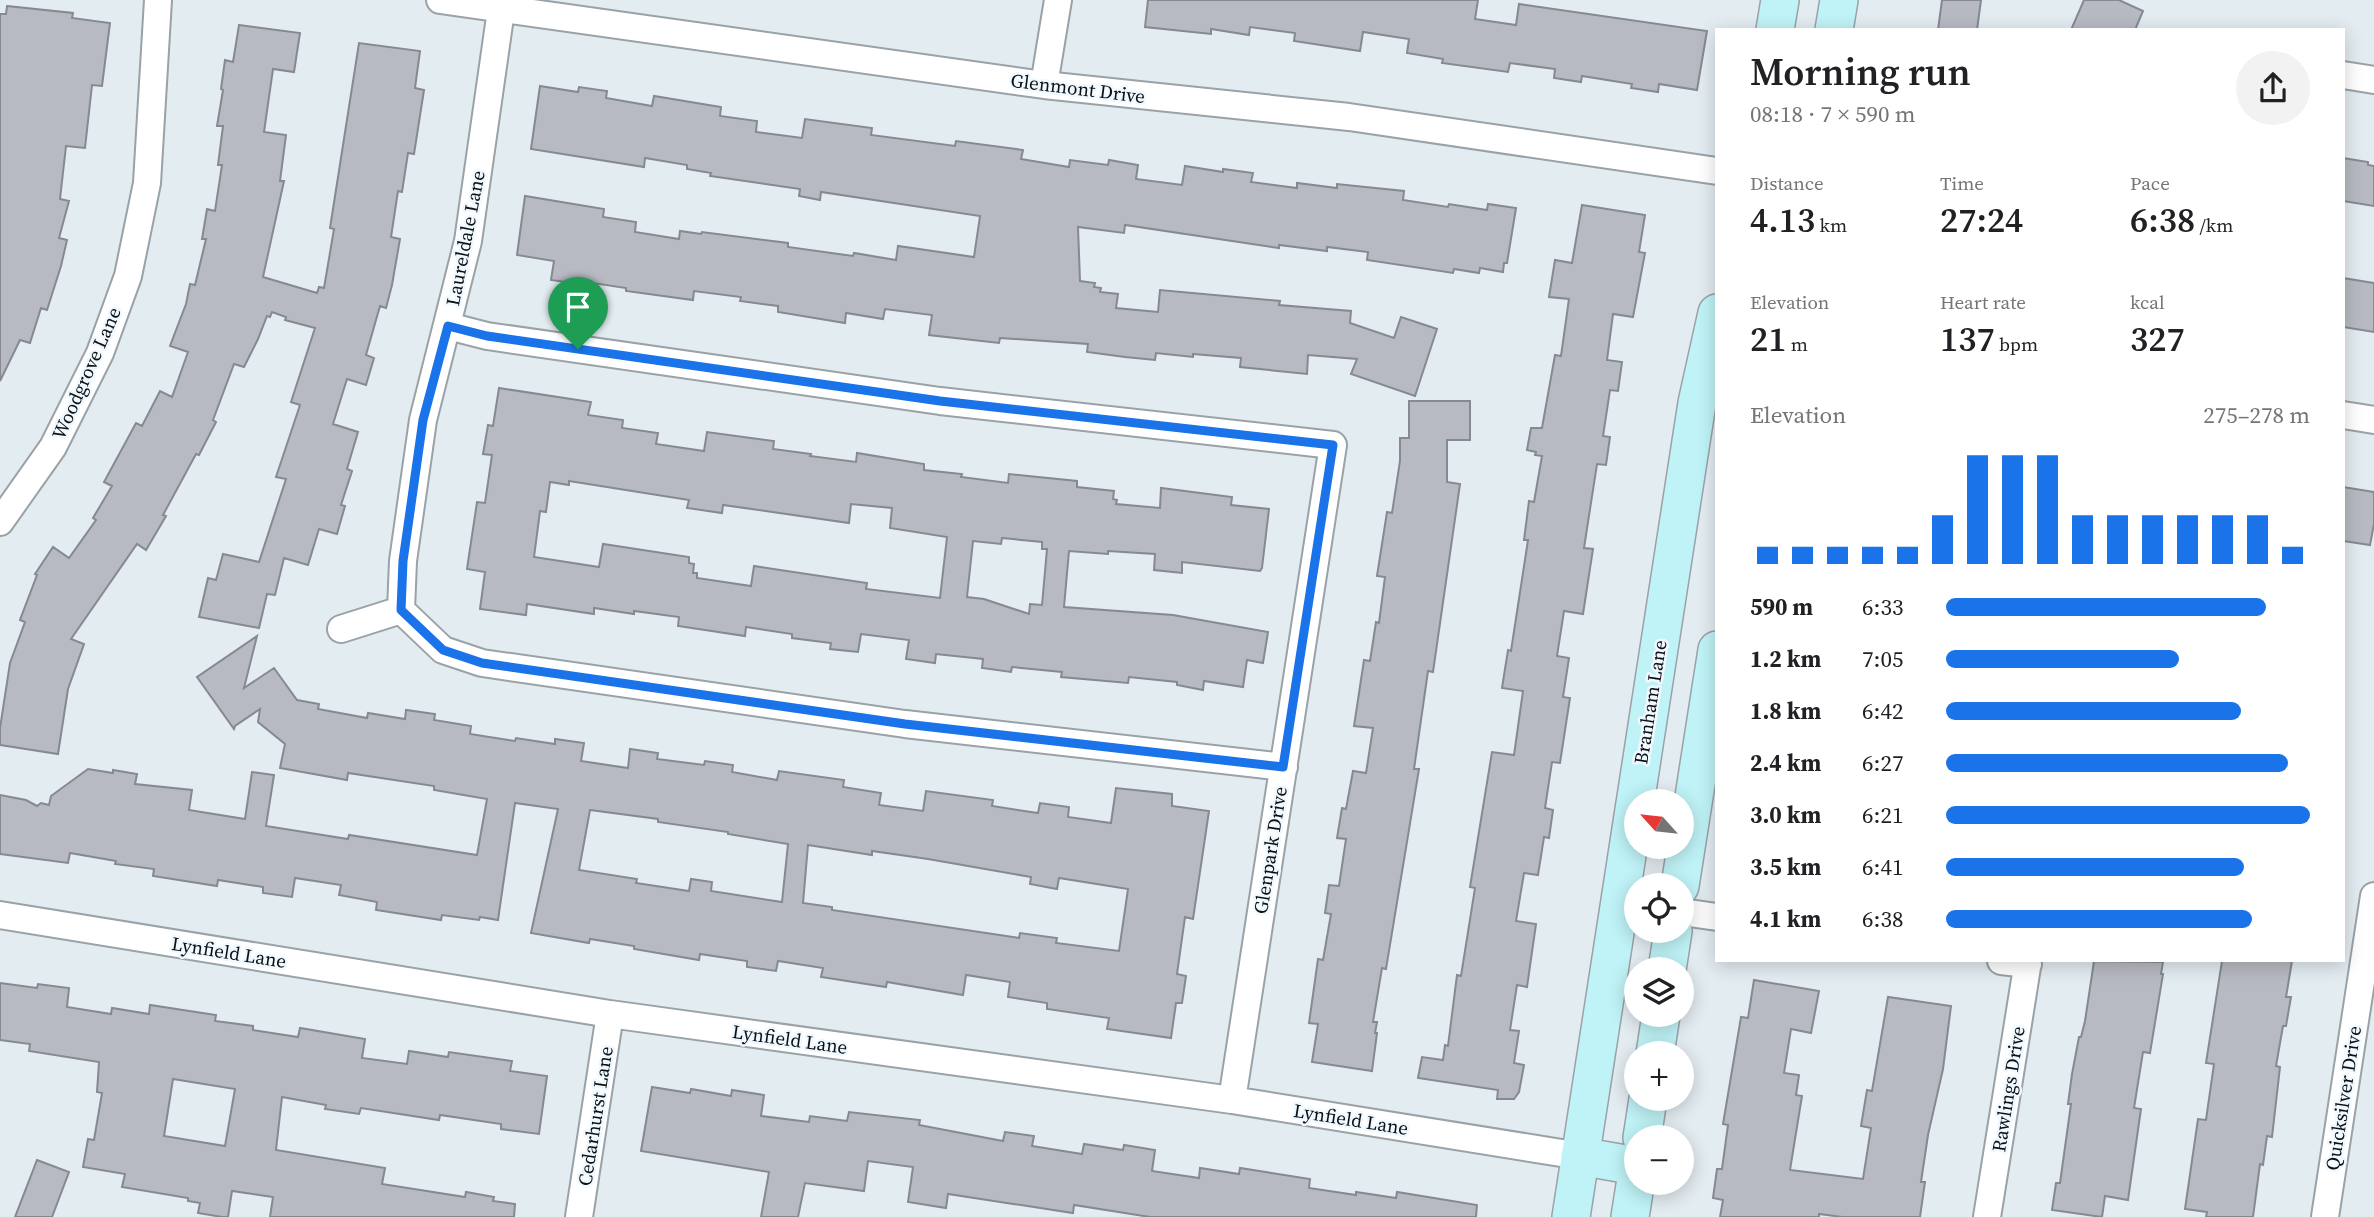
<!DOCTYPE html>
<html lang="en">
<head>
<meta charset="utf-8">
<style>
	body { margin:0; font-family:"Source Serif 4",serif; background:#f2f2f2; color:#202124; height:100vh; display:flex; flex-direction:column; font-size:26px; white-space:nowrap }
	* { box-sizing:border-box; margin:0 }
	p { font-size:23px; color:#757577 }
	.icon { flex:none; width:38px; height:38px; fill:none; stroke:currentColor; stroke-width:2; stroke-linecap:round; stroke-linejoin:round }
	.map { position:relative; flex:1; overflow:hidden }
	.panel { position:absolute; left:1715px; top:28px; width:630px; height:934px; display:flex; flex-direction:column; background:#fff; border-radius:0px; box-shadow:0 4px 18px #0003 }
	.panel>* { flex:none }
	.needle { width:46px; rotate:297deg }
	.controls { position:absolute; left:1624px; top:789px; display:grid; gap:14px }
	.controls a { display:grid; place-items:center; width:70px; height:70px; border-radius:50%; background:#fff; box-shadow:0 4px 18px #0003; font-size:35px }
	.pin { position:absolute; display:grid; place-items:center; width:60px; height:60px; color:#fff; margin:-72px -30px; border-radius:50% 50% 50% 0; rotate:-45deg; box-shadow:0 0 7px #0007 }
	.pin .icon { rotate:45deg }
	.round { display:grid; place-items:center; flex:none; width:74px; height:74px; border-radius:37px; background:#f2f2f2 }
	.overview { display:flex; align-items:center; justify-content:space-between; height:119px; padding:0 35px }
	h1 { font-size:38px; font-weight:600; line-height:52px }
	.metrics { display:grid; grid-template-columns:repeat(3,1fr); gap:10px; height:119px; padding:7px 35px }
	.metrics div { display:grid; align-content:center }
	.metrics b { font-size:35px; font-weight:600 }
	.metrics small { font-size:19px; font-weight:400 }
	.metrics p { font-size:19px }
	.chart { height:196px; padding:14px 35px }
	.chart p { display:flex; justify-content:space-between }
	.chart svg { width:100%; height:126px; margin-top:7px; stroke:#1a73e8; stroke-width:6 }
	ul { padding:0 35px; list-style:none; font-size:23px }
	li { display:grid; grid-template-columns:112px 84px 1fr; align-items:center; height:52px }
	li i { height:18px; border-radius:9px; background:#1a73e8 }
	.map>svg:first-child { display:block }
	.building { fill:#b7bac2; stroke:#868991; stroke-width:2; fill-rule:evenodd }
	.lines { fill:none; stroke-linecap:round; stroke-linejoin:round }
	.street-casing { stroke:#9aa2a7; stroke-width:30 }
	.secondary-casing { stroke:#9aa2a7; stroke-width:40 }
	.street { stroke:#fff; stroke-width:26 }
	.secondary { stroke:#bff3f7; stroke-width:37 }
	.route-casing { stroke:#fff; stroke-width:14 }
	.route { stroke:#1a73e8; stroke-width:9 }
	.labels { text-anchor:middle; stroke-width:5; stroke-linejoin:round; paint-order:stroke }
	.street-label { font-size:19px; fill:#0e1113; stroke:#f0f9ff }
</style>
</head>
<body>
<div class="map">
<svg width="2374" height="1217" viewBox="0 0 2374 1217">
	<rect width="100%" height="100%" fill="#e3ecf1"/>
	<path class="building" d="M1148,0H1478L1475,19L1516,25L1519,4L1707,31L1697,90L1659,84L1658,92L1631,88L1632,84L1582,76L1581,82L1554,78L1555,69L1510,63L1508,72L1442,63L1443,59L1407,53L1409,39L1363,32L1360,51L1294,41L1295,33L1250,27L1249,35L1211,29V34L1145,27Z
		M1942,0H1981L1977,30H1938Z
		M2084,0H2119L2143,11L2135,30H2071Z
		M7,6L73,13L72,18L110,23L102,86L92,85L85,148L66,146L60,199L69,201L59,238L67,240L61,266L47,310L41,308L30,343L20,340L0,381V14H6Z
		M239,25L300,33L294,72L273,69L264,132L286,135L280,181H284L263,277L317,293L319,287L324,288L334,229L330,228L359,43L420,51L415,88L424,90L414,154L408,153L402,192L398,191L391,237L400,239L392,285L386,308L380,306L366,355L374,358L366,385L347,379L333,424L358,432L347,469L352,471L341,505L345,506L337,534L319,529L308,565L284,558L275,595L267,594L259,628L199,617L208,578L216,580L223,554L259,562L286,479L276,477L300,405L291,402L315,328L285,320L286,317L272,312L270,317L267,316L258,339L244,367L234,364L213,420L216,422L199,455L196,454L163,515L166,516L146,550L137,544L71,639L84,644L68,689L58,754L0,745V728L10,663L25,622L20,620L37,575L35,574L53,547L69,558L96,520L93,518L112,486L104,482L136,423L142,426L160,391L172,397L188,352L170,346L186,304L190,284L195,285L206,239H202L207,209L215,211L222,165H218L223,126H217L223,90L221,89L225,60L233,62Z
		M540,86L578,92L579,87L607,91L606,98L652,106L654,96L721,107L720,116L757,121L756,132L802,138L805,119L872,128L871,135L955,146L956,141L1023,150L1021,159L1069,167L1070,160L1108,165L1109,160L1138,165L1136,179L1182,185L1185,166L1223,172V169L1253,173L1251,182L1297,188V183L1337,188V184L1404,191L1403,200L1448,207L1449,204L1487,210L1488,204L1516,208L1507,263H1504L1503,272L1480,268L1479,273L1454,269L1453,273L1367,260L1368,252L1327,247V251L1279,245V248L1125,225L1124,233L1078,227L1080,281L1095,283L1094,287L1101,288L1100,292L1118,294L1116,308L1158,312L1160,290L1280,301L1279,305L1351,311L1350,323L1394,338L1401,317L1437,329L1415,396L1351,374L1357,359L1308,355L1307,374L1240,367L1241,358L1193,354V357L1156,353L1155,360L1125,357L1087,352L1088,344L1000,338L999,343L929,335L932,315L885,309L883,319L846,313L845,323L778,312V306L740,301L741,297L694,291L693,300L626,291V288L580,281L579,284L551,280L554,261L517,255L525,196L604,209L603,217L636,222L635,232L679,239L680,231L701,234L702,232L788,243V247L853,256L854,253L896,260L898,246L974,257L980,216L821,192L820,200L799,196L800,189L710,176L711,173L687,169V165L645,158L644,167L531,149Z
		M2343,158L2368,162V165L2374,166V206L2343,201Z
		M1582,205L1645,215L1639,252L1645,253L1633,317L1613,314L1607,360L1622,362L1618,391L1610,390L1603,436L1610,437L1606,465L1597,464L1584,548L1593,549L1583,614L1564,611L1557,656L1569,658L1563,697L1570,698L1560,763L1552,762L1545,808L1553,810L1549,838L1544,837L1538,875L1524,873L1516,921L1536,924L1527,987L1517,985L1510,1030L1519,1031L1514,1063L1524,1065L1519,1092L1514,1099H1497L1498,1090L1418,1078L1422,1057L1443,1060L1445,1045L1448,1046L1457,975L1461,976L1475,888L1470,887L1492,752L1514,755L1523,691L1502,688L1508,650L1511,651L1528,540H1524L1529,501L1534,502L1542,456L1535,455L1536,452L1527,450L1531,428H1542L1555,355L1561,356L1569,299L1549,297L1555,260L1572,263Z
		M2343,278L2374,283V332L2343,327Z
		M499,388L591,402L588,415L623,420L622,428L658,433L656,444L704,451L707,432L774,441L773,449L811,454L810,456L856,462L857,453L924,464V470L962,474L961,477L1008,483L1009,474L1077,481V487L1114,491L1113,499L1117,500L1116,504L1160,508L1161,488L1232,497L1231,505L1269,509L1262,568L1260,571L1182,562V573L1154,570L1155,554L1108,551V554L1069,551L1064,607L1173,615L1268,632L1263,663L1247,660L1243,687L1204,681L1203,690L1177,685V682L1129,677L1128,683L1061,677L1062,672L1012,667L1011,672L982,668L983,659L936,654L935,663L906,659L909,640L861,634L858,652L830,649L831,643L792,638V634L746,627L745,636L678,626L679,617L634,611V614L594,608V614L527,604L526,615L480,609L485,572L467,569L477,502L485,503L492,455L483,454L488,425L493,426ZM569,481L689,500L687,508L722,513L723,505L849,523L851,504L892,508L890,528L947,537L940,598L866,589L867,583L754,566L751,586L697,578V573H693L694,564L689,563V557L603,544L599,567L534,557L540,511L546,512L550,482L569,485ZM1002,538L1042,542V549H1047L1042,605L1030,604L1029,614L984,599L967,597L973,541L1001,544Z
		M1409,401H1470V440H1447V482L1460,484L1433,672L1428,671L1414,769H1419L1386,969L1382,968L1373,1022H1377L1375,1033H1377L1372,1071L1312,1062L1318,1024L1309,1023L1318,959L1323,960L1331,914L1325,913L1329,885L1339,886L1346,839L1337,838L1342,808L1346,809L1353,771L1366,773L1373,728L1354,726L1364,660L1370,661L1376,622L1379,623L1385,577L1377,576L1387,512L1392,513L1400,461V438H1409Z
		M2343,487L2374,492V524L2370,545L2343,541Z
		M257,636L244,688L274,668L297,700L319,704L318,709L367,718L368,713L405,719L406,710L435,714L434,720L471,726L470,734L515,741L516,738L555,744V739L584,743L581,761L628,768L630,749L658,753L657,759L704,765L705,761L733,765L732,772L777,780L779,771L844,780L843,787L881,793L879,805L923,811L926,791L993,800L992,806L1038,813L1040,803L1069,807L1068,817L1111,823L1116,788L1172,794V806L1209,811L1193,919L1185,917L1177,974L1186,976L1182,1003H1176L1171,1038L1107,1029L1109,1018L1047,1009V1003L1008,997L1010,982L966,975L963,995L887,982L886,987L821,977L823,968L778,961L776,971L747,967V961L700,954L699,960L634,949V946L590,939L589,943L531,933L558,809L515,803L498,920L480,917L479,920L442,915L441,920L376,910L377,902L339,895L341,885L295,878L292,897L263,893V887L218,880L217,886L153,876L154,869L115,864L116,861L70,853L68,863L0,854V795L26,800L37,806L41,803L49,805L51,796L88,769L113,773V770L137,774L135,784L192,790L189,810L245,819L252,772L274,775L266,826L348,839L349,835L477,855L487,799L434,790V786L348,773L347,780L280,768L285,744L258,722L260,709L235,726L234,729L197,677ZM590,810L658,819V822L728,832V834L788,844L782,902L711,891L712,882L691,879L689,891L636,883L637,879L579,870ZM808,845L872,855V851L928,859L1031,877L1030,884L1057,889L1059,878L1128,889L1119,951L1056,943L1057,938L1020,933L1019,938L832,910V907L803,903Z
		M2094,961L2163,962L2161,974H2163L2150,1053L2143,1052L2134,1108L2141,1109L2128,1200L2105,1196L2102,1217L2052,1210L2056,1183H2060L2071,1104H2068L2072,1074L2079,1037H2081L2085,1021Z
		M2222,961H2292L2286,997H2291L2286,1026H2283L2276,1066L2280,1067L2272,1137L2267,1136L2263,1165L2260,1164L2253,1217H2206L2207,1212L2185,1209L2198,1119L2206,1120L2214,1064L2206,1063Z
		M1754,980L1819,991L1811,1033L1791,1029L1784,1073L1799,1075L1796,1095L1802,1096L1790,1170L1863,1179L1871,1128L1861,1126L1867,1090L1872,1091L1888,997L1951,1006L1943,1069L1928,1135L1921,1182H1925L1920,1217H1842L1819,1214V1217H1720L1723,1200L1713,1198L1717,1169H1722L1728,1125L1723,1124L1741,1017L1748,1018Z
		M0,983L37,988L38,984L69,988L67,1007L111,1014L112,1008L149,1014L150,1005L216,1015L215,1021L253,1026V1030L298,1037L300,1028L365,1039L362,1058L407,1064L409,1051L448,1057L449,1052L512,1061L510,1071L547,1076L539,1134L501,1129V1124L440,1115L439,1120L361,1108L359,1114L325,1109L326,1105L282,1097L276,1150L385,1168L382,1184L465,1197L466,1192L494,1197L493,1201L515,1204L514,1217H270L273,1197L232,1191L228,1217H222L198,1213L200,1203L188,1201V1198L122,1187L125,1174L83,1167L88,1139L94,1140L102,1093L97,1092L99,1062L29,1051L30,1044L0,1040ZM173,1079L235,1089L225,1146L164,1136Z
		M652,1087L690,1093L691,1089L731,1096L732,1090L764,1095L761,1116L809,1122L810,1116L847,1121L849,1112L920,1120L919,1125L1003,1141L1005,1132L1034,1136L1032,1146L1082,1154L1084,1144L1123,1150L1124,1145L1155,1150L1152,1171L1199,1178L1200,1168L1239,1174L1240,1168L1310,1179L1309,1188L1356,1195V1192L1396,1198L1397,1192L1477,1205L1476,1217H1150L1074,1205L1073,1213L948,1194L946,1208L908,1202L913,1167L868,1161L864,1191L805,1183L798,1217H761L769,1172L641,1151Z
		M37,1160L69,1172L52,1217H15Z"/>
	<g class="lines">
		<g class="street-casing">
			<path id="street" d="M440,0L1044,85L1349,117L1717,171
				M2343,75L2374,80
				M1044,85L1058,0
				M448,326L487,336L940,401L1333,445L1232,1100
				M2343,415L2374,420
				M0,522L53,447L100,353L128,276L147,183L158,0
				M401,610L443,650L482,663L905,724L1284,767
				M341,629L401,610L403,561L423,420L468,241L501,10
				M1682,912L1717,917
				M0,915L610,1014L1232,1100L1580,1156
				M2001,961L2028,964
				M579,1217L610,1014
				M1987,1217L2028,961
				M2325,1217L2374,896"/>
		</g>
		<g class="secondary-casing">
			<path id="secondary" d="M1775,30L1780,0
				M1834,30L1839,0
				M1680,886L1717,650
				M1667,970L1673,931
				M1655,1054L1661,1015
				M1642,1138L1648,1099
				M1580,1156L1636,1166
				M1571,1217L1697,403L1717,313
				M1630,1217L1636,1179"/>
		</g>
		<use href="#street" class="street"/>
		<use href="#secondary" class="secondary"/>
	</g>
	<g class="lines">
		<g class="route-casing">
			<path id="route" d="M448,326L487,336L940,401L1333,445L1283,767L905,724L482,663L443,650L401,610L403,561L423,420Z"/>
		</g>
		<use href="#route" class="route"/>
	</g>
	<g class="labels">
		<g class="street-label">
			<text transform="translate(1078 88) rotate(7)" y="7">Glenmont Drive</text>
			<text transform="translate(465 238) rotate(-79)" y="7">Laureldale Lane</text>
			<text transform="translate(86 373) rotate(-66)" y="7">Woodgrove Lane</text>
			<text transform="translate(1650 702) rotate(-81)" y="7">Branham Lane</text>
			<text transform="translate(1270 850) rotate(-81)" y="7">Glenpark Drive</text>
			<text transform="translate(229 952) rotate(9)" y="7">Lynfield Lane</text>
			<text transform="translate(790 1039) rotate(8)" y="7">Lynfield Lane</text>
			<text transform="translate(2008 1089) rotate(-81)" y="7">Rawlings Drive</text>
			<text transform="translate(2343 1098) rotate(-81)" y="7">Quicksilver Drive</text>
			<text transform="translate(595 1116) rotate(-81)" y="7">Cedarhurst Lane</text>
			<text transform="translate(1351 1119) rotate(9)" y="7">Lynfield Lane</text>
		</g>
	</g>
</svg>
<div class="controls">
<a><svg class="needle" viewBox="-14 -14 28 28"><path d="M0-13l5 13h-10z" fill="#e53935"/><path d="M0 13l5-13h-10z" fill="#757577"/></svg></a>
<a><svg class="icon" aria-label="locate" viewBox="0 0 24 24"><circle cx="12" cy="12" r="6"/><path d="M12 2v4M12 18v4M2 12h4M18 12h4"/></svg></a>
<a><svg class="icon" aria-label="layers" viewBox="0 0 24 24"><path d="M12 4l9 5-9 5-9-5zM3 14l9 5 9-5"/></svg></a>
<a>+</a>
<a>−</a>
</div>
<div class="pin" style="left:578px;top:349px;background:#1e9e55"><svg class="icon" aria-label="arrive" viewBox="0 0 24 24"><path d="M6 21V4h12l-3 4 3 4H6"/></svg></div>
<section class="panel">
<div class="overview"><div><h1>Morning run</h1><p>08:18 · 7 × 590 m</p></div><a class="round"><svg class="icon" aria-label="share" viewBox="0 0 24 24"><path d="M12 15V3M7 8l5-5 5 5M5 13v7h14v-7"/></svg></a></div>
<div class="metrics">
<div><p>Distance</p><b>4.13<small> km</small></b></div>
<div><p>Time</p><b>27:24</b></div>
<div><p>Pace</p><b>6:38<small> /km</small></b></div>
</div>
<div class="metrics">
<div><p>Elevation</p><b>21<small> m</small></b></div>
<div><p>Heart rate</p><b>137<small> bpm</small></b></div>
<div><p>kcal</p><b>327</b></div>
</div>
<div class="chart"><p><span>Elevation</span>275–278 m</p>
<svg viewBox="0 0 160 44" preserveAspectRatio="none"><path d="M5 44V38M15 44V38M25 44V38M35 44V38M45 44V38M55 44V27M65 44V6M75 44V6M85 44V6M95 44V27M105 44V27M115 44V27M125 44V27M135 44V27M145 44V27M155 44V38"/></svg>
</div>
<ul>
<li><b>590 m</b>6:33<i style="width:88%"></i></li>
<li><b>1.2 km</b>7:05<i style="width:64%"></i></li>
<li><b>1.8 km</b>6:42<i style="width:81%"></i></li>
<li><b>2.4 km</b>6:27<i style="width:94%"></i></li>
<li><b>3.0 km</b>6:21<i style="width:100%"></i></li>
<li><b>3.5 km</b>6:41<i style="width:82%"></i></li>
<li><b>4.1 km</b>6:38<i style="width:84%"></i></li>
</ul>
</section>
</div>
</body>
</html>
